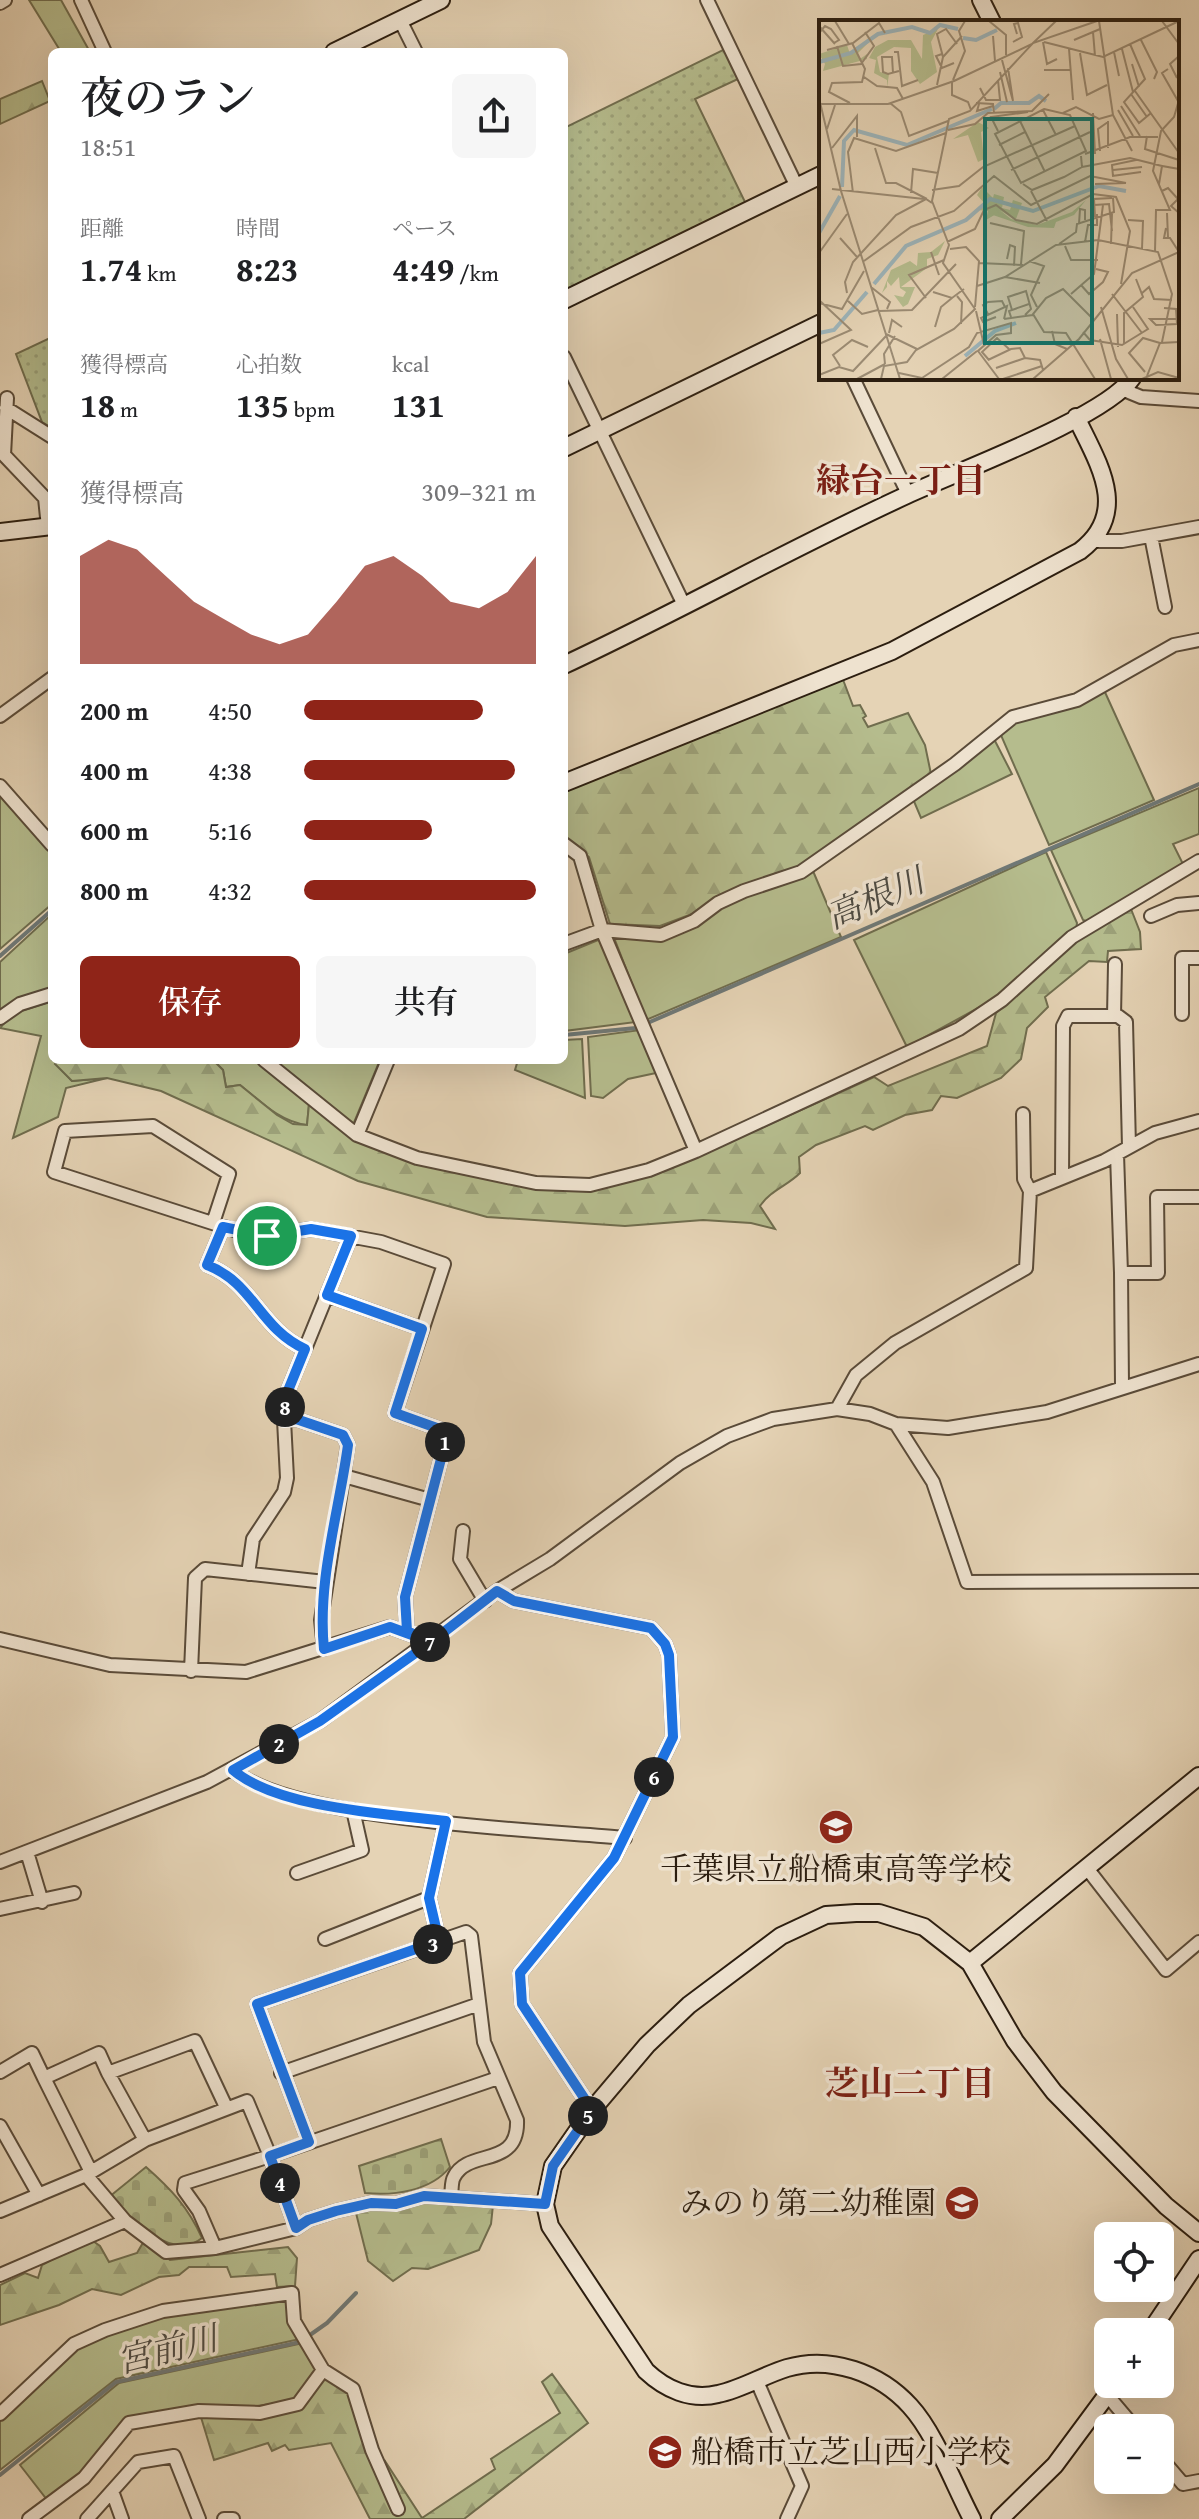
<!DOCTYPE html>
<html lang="ja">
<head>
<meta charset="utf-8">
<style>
	body { margin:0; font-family:"Gentium Book Plus","Noto Serif JP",serif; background:#f6f6f6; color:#202124; height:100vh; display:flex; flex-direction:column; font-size:30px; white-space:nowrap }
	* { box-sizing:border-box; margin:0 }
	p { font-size:26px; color:#757577 }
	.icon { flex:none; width:44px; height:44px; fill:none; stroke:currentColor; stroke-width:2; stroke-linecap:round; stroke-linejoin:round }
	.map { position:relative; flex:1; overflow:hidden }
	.details { position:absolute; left:48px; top:48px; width:520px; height:1016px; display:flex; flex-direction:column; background:#fff; border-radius:12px; box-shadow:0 8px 32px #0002 }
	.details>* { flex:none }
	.tools { position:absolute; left:1094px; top:2222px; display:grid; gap:16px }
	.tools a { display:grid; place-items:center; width:80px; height:80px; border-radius:12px; background:#fff; box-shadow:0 8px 32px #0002; font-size:40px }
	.pin { position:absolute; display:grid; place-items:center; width:68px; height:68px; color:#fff; margin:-34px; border:4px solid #fff; border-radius:50%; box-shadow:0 2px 8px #0007 }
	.km { position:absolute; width:40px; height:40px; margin:-20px; border-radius:50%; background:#222; color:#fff; font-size:22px; line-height:40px; text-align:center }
	.round { display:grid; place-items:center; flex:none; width:84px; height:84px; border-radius:12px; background:#f6f6f6 }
	.summary { display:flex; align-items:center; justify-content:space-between; height:136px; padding:0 32px }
	h1 { font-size:44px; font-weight:600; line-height:60px }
	.stats { display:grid; grid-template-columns:repeat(3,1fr); gap:12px; height:136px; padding:8px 32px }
	.stats div { display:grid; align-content:center }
	.stats b { font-size:34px; font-weight:600 }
	.stats small { font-size:22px; font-weight:400 }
	.stats p { font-size:22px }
	.chart { height:224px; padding:16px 32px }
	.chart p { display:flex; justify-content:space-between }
	.chart svg { width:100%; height:144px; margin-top:8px; fill:#8f2418; opacity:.7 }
	.button { display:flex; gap:16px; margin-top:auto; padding:16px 32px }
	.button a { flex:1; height:92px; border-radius:12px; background:#8f2418; color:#fff; font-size:32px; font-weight:600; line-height:92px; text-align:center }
	.button a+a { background:#f6f6f6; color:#202124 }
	ul { padding:0 32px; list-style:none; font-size:26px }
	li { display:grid; grid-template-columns:128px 96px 1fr; align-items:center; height:60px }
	li i { height:20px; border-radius:10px; background:#8f2418 }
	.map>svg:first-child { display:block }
	.green { fill:#b5bc8d; stroke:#706d4e; stroke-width:2 }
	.forest { fill:url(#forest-firs); stroke:#706d4e; stroke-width:2 }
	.cemetery { fill:url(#cemetery-stones); stroke:#706d4e; stroke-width:2 }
	.park { fill:url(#park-dots); stroke:#706d4e; stroke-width:2 }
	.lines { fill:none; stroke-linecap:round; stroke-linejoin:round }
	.stream { stroke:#6f7876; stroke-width:4 }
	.street-casing { stroke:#5a4b39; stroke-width:16 }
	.secondary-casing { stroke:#2c1e10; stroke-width:20 }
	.street { stroke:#eee2cf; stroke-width:12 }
	.secondary { stroke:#eee2cf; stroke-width:16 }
	.route-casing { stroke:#fff; stroke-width:16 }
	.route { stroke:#1a73e8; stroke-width:10 }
	.labels { text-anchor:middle; stroke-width:7; stroke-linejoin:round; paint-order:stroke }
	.poi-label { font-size:32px; fill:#2c1e10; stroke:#eee2cf }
	.neighbourhood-label { font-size:34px; font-weight:bold; fill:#7a1f14; stroke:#eee2cf }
	.water-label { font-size:34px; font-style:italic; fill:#4e4b43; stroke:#eee2cf }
	.inset-river { fill:none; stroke:#9cb4ba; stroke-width:4 }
	.inset-road { fill:none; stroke:#9b8b73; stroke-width:2 }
	.view { fill:#0f766e; fill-opacity:0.15; stroke:#0f766e; stroke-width:4 }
	.inset-edge { fill:none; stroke:#2c1e10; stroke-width:4 }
</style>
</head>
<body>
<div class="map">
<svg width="1199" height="2519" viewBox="0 0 1199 2519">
	<defs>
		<pattern id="forest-firs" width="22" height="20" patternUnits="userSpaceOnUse" patternTransform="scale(2)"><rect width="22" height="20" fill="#b5bc8d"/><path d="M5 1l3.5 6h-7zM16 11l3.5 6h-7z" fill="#9ca179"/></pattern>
		<pattern id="cemetery-stones" width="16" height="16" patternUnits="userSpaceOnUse" patternTransform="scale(2)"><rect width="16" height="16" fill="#b5bc8d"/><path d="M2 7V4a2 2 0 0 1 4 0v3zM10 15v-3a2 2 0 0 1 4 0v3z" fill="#9ca179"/></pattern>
		<pattern id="park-dots" width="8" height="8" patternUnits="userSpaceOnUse" patternTransform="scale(2)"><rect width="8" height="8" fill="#b5bc8d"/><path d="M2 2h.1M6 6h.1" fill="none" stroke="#9ca179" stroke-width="1.8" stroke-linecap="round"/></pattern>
	</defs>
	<rect width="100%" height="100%" fill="#e5d3b5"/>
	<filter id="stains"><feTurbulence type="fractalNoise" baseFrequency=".0025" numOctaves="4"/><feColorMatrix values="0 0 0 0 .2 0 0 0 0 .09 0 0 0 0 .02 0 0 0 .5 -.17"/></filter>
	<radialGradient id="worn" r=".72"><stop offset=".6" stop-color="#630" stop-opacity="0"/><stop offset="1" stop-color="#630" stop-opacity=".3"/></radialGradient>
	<path class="green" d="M29,0H61L90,52H61Z
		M1104,690L1154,800L1049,845L1000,733L1006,725Z
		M994,739L1012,774L921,818L913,799Z
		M1199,788V834L1173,844L1184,866L1089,922L1083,920L1051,850Z
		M0,795L52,853V904L0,949Z
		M1046,852L1077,923L1076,930L989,1002L907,1047L854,940Z
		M813,871L841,937L646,1020L613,935L663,939L748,894Z
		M52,914V989L21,998L0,1011V962Z
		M603,938L636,1022L564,1031V954Z
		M52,1001V1060H59L56,1064L72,1081L107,1078L66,1088L58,1117L13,1138L41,1036L0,1028L12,1014Z
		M640,1030L656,1073L628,1079L603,1098L591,1096L588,1037Z
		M582,1039L585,1098L515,1070L518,1060H564V1040Z
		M213,1060H256L309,1104L307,1125C280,1122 260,1101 240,1085L226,1087L223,1070Z
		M277,1060H380L353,1125L276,1063Z
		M290,2297L300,2339L116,2379L0,2470V2417L76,2348L108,2333L164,2315Z
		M303,2343L318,2370L297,2400L120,2427L80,2474L48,2501L20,2465L119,2383Z"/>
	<path class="forest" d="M42,81L50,101L0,124V99Z
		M842,677L853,706L860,705L866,716L863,718L868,727L908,713L925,745L931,774L801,867L716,898L692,914L660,926L610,924L589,857L564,838V789Z
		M1131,909L1140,932L1141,949L1108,951L1107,962L1089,961L1045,997L1048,1007L1027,1028L1021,1059L1001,1078L957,1098L941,1096L932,1110L905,1115L873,1130L865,1126L816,1145L799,1157L800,1173C787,1186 771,1190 760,1206L775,1229L751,1223L703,1220L625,1226L487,1217L358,1181L161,1091L107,1078L72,1081L55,1064L59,1060H213L223,1070L226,1087L240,1085L277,1115L293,1124L307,1125L309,1104L422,1165L537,1187L592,1189L699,1156L874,1077L888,1086L987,1046L996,1013L1089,930Z
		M420,2200L493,2205L491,2224L479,2250L428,2269L412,2268L393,2281L368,2261L355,2209L396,2208Z
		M90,2239L100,2246L109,2262L137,2253L144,2241L170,2260L288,2247L297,2258L295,2286L277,2287L275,2274L231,2277L227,2267H189L179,2275L159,2277L121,2295L92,2289L59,2305L0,2325V2285L25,2273L38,2278L42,2265Z
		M326,2373L349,2392L377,2468L385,2461L422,2518L495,2469L491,2459L560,2413L542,2382L552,2374L588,2423L464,2519H370L331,2443L289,2450L285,2445L272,2451L268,2443L214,2460L200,2414L300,2407Z"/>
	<path class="cemetery" d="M441,2139L450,2167C431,2191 394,2196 365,2193L359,2166Z
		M146,2167C171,2189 188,2207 202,2238C172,2263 128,2217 109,2197Z"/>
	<path class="park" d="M725,49L738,79L695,99L746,204L564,294V128Z
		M52,337V428L42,422L16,354Z"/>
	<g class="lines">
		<path class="stream" d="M0,956L52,910
			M564,1035L636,1028L1199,784
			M0,2475L116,2382L300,2342L327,2323L356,2293"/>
		<g class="street-casing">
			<path id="street" d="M81,0L105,52
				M707,0L797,187
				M0,3L5,0
				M400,20L416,52
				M564,357L684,605
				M853,378L908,494
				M1124,390L1141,397L1199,401
				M7,398L4,455L45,498L48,527
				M6,408L52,437
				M1151,536L1165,607
				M1093,541H1122L1199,527
				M0,716L52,678
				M0,786L52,845
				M564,844L580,856L602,930L696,1151
				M1151,916L1177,905L1199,903
				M564,944L602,930L661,935L694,921L718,903L744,891L801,872L955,764L1013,717L1077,700L1174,645L1199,640
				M1182,1014V958H1199
				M1114,1016L1115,964
				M0,1018L20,1004L52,994
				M264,1060L357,1135L417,1158L536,1183L590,1185L649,1170L696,1151L959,1029L1002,1000L1072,937L1199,861
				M1023,1114L1024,1179L1030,1191
				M357,1135L388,1060
				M1117,1154L1121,1273
				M1062,1177L1063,1026L1068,1016H1118L1126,1022L1129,1147
				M213,1223L229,1174L153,1126L65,1131L54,1172L237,1231L267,1236L311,1229L381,1242L444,1264L395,1413L448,1432L405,1597L407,1631
				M223,1227L207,1265C254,1283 259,1328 305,1349
				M327,1295L422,1329
				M1122,1386L1121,1273H1158L1157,1197H1199
				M837,1409L856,1375L895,1343L1026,1268L1030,1191L1104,1161L1155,1133L1199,1121
				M284,1420L285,1398L351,1236
				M896,1424L933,1482L967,1582L1199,1581
				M344,1476L430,1500
				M463,1531L460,1559L485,1601
				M248,1574L253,1539L284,1492L287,1478L284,1420L296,1419L343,1435L348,1445L321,1620L324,1649
				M497,1591L514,1601L651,1628L665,1644L669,1655L673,1737L614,1858L520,1973L522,2004L592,2110
				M0,1639L110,1665L246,1672L390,1627L431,1642
				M191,1671L195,1578L205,1569L325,1582
				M233,1770C291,1821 540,1830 625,1838
				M27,1852L42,1902
				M0,1862L207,1782L320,1721L497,1591L550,1559L680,1463L727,1436L773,1419L837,1409L870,1414L896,1424L948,1428L1047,1412L1199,1364
				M1086,1867L1166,1970L1199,1942
				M297,1873L362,1850L353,1810
				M0,1909L74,1893
				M325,1939L429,1898
				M439,1941L429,1898L446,1821
				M0,2072L32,2053L44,2078L99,2053L108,2073L195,2041L226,2107
				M108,2073L145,2140
				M281,2073L479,2004
				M44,2078L91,2172
				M0,2126L39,2195
				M309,2142L257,2004L466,1932L471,1936L484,2042L517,2120C519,2169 468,2148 454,2177C451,2182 452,2191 451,2196
				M86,2175L125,2221L166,2252L215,2248L296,2228L308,2220L336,2211L371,2203L396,2204L424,2196L545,2204
				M0,2211L86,2175L145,2140L247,2101L270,2156L185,2183L184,2190L199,2211L215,2248
				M296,2228L270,2156L498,2078
				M0,2275L125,2221
				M323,2370L353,2389L372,2450L398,2509
				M756,2379L802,2486L787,2519
				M1107,2395L1135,2428
				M0,2414L74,2344L105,2330L163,2311L292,2293L294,2321L323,2370L298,2404L260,2413L199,2411L129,2423L84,2478L29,2519
				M1160,2457L1183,2484L1199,2481
				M112,2491L122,2519
				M87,2519L138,2462L174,2456L199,2519
				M224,2519H233"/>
		</g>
		<g class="secondary-casing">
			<path id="secondary" d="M981,0L992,22
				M334,52L441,0
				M564,300L821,175
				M564,448L821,323
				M0,532L52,526
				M564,665C680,611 791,548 907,495C956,472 1106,417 1132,378
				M564,783L892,651L1080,551C1131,512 1098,463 1076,417
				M970,1963L1199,1776
				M1150,2332L1199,2259
				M972,2519C954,2485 935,2433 910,2406C880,2373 831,2355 787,2368C764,2375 742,2389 718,2394C691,2401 665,2389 646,2371L550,2226L545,2204L553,2166L592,2110L647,2045L689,2005L781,1936L826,1915L856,1913H879L924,1927L970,1963L1015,2041L1054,2092L1166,2206L1199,2233
				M1000,2519L1055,2465L1115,2384"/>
		</g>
		<use href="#street" class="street"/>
		<use href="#secondary" class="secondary"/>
	</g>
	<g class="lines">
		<g class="route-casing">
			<path id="route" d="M267,1236L311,1229L351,1236L327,1295L422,1329L395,1413L448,1432L405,1597L407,1631L431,1642L320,1721L233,1770C277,1808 387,1814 446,1821L429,1898L439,1941L257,2004L309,2142L270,2156L296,2228L308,2220L336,2211L371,2203L396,2204L424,2196L545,2204L553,2166L592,2110L522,2004L520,1973L614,1858L673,1737L669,1655L665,1644L651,1628L514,1601L497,1591L431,1642L390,1627L324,1649C317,1581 339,1512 348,1445L343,1435L296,1419L284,1420L285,1398L305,1349C259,1328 254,1283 207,1265L223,1227L267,1236"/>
		</g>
		<use href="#route" class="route"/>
	</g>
	<defs>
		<g id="school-disc" transform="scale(1.8)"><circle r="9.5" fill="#8f2418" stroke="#eee2cf"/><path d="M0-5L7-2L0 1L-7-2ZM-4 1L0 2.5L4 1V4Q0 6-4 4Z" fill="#fff"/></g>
	</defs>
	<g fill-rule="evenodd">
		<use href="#school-disc" x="836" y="1827"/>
		<use href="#school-disc" x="962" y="2203"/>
		<use href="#school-disc" x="665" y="2452"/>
	</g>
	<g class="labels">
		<g class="poi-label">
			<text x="836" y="1880">千葉県立船橋東高等学校</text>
			<text x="936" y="2214" text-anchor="end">みのり第二幼稚園</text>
			<text x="691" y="2463" text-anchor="start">船橋市立芝山西小学校</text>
		</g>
		<g class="neighbourhood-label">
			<text x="901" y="492">緑台一丁目</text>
			<text x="910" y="2095">芝山二丁目</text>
		</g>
		<g class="water-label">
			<text transform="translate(875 898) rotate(-23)" y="12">高根川</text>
			<text transform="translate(167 2349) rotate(-14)" y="12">宮前川</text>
		</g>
	</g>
	<g transform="translate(819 20)">
		<rect width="360" height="360" fill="#e5d3b5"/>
		<path d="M51,21L38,34L41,39L48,34V39L4,51L6,44L0,34L28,25L31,34ZM163,167L174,178L175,174L185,177L183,188L191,190L194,180L203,183L197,199L182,191L167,200L169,191L159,190L166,184L158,175Z" fill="#b5bc8d"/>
		<path d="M119,9L112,22L118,52L101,64L92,51V28L75,27L58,37L61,52L70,54L68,68V60L55,53L57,40L50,38L56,27L69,20H92L103,39L104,15ZM159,102L170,108L162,112L165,139L159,142L149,115L134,119ZM267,180L255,195L237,202L235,208L209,207L171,194L182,191L192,199L218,205L253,192ZM126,221L119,235L108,239V248L82,267H96L89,284L84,287L75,275L84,277L87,272L81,268L80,257L72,266L68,261V267L63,273L72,250L91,241L98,246L99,233L112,232Z" fill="#b5bc8d"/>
		<path class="inset-river" d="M144,18L157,20L178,10M0,42L32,33L59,14L93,7L111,13L121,5L139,9M175,89L182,83H210L220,76L227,81M23,167L25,121L35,110L88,125L173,89M0,213L21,176M55,264L87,226L147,200L171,179L214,191L280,166L307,171M0,313L15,310L48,272M146,336L176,311L197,303"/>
		<path class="inset-road" d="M16,1L30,24M170,1L187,15V35M343,1L360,24M0,6L16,24M274,12L276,36M0,13L6,6L12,9L20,20L15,23M174,16L176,41M255,20L281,9M322,20L338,52L335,59M194,22L203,17L199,3L195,4L198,14M224,22L228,44L238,39M225,22L284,37L360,1M311,24L326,59L305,82L320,103L332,93M18,26L24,46L42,44L55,26L46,12M250,29L254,80M303,29L314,72M8,30L34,23L60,3L66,13M75,32H79L83,66L99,60M295,32L300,56M261,33L268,75L288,65M123,34L117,36L123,48L135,43M124,37L143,16M183,40L194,81L189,48M313,44L320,67M349,49L343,53L359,81M225,50H251M181,52L188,82M74,53L73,37H63L64,52L69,54L80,51M45,57L58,66L78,68L84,79M358,58L351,44L360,36M134,60L146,31L140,11L146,1M133,62V75L149,82L152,90M118,65L124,37L118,14L127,9L138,24M161,68L167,80H181L179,60M316,71L360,133M312,74L328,97M0,78L22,171L81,359M31,83L10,72L13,63L43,62L46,49L33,23M71,83L82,92L90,116L129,101M157,83L174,84L175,93M0,84H69L135,61L213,24L237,1M160,84L158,91L174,86M302,86L321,116M225,89L251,95L267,131L202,163L176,114ZM224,90L237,115M299,90L314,116M244,93L257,87L280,99L294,95L280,1M274,93L276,134M294,95L313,131M201,101L226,152M289,101V128M8,109L16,85M129,110L156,104L169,93L213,91L230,74M179,111L172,97L209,92M328,116L326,129L360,140M180,125L206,112M13,128L38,96V117M56,128L67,163H77L108,179M281,131L279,109L289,102M266,134L311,117H339M263,147L311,138L343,146M192,150L271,112M294,150L323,147M293,156L322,152M294,156L293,145L317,140M204,164L213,170L245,157L263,147L262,136M276,164L307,163M340,164L343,146L360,149M13,169L105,179M113,170L140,166L164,147L256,106M212,171L228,201M343,171L349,168L359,179L352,186L360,193M34,173L29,132L35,118L77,131L127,113M92,173L94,149L119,153M275,185L290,184L293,211M348,193L349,218M276,197L275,179L293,178M309,200L324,201L323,229M171,203L205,211L202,244M260,204L261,189L266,190V200M347,208L345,218H351L360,232M21,218L38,237M128,222L156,209L165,190L177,185L197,200L218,204L274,174L297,177L311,211L302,264M266,222L269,205H278V194M240,224L257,212L258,204L295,192L294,178M292,224L293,193M246,226L252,240H279M131,229L147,227L160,241L156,287M336,231L337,190H351L334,151L342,111L355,97L360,80M112,232L120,255M0,233L28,194M188,239L191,225L196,227L195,246M45,241L92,207L135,191L175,156L212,185L271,156L307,163M210,241L225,246L212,275L218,287M160,243L204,245M186,257L221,263M262,265L270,274L284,262L289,252L277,249M158,266L186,257L237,225L279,220L339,232L353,274L343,322M52,267L71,282L68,289M114,272L133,278L145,269M28,273L26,262L34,242L77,195L107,179L113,183M252,274L275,254L284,185M293,274L323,313M322,274L330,267L335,279L353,280M138,276L143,282L142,304M107,278L90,255L125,240M0,280L32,310L0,324M29,281L43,294L59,290M0,283L23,289L45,251M282,287L297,339L309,359M345,288L357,289L358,304L337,305L331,299H357M193,290L189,277L207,271L212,289L206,295M60,291L93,290L137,244M157,291L165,325M169,294L164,285L169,282L183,281L186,287M298,294L299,327M177,297L164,302L162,298L188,286L185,299M192,297L190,291L210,284M185,299L214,295M274,299L244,269L227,278L214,294L225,312L247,313L276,359M116,307L122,287L133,278M233,311L236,324L248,329M264,312L271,320L303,325L329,309L314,287M70,313L73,300L83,307M67,314L98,329M281,319L292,359M305,324V293L324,277L317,259M169,340L192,329L201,328L206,338M170,340L163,332L178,318L190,329M66,344L65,334L76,316M21,346L14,335L33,320L49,327M177,348L206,338L221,340L224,350M326,352L310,333L324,318L341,323M80,353L103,358L150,327L158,313L192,303V313L177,315L159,331L180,359M0,355L20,347L34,351L68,315M328,356L341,323L360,322M38,359L66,344M62,359L65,346L88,342L97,330L135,309L156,289L124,243L130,225L113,181L130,99L151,91L214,23L278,1M123,359L158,331M184,359L223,346M214,359L260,319L313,253L360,232M323,359L339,352L360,358"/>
		<path class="view" d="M166,99H273V323H166Z"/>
		<rect width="360" height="360" class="inset-edge"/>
	</g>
	<rect width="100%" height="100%" filter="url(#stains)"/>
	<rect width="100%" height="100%" fill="url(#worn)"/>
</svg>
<div class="tools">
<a><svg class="icon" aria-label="locate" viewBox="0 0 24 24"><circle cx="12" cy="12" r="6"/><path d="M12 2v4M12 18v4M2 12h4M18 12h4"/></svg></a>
<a>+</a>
<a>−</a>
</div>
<div class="pin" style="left:267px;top:1236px;background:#1e9e55"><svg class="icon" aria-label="arrive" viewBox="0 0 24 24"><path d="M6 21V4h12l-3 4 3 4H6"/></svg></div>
<b class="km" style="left:445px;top:1442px">1</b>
<b class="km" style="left:279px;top:1744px">2</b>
<b class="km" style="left:433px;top:1944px">3</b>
<b class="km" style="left:280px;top:2183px">4</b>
<b class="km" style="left:588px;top:2116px">5</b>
<b class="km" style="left:654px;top:1777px">6</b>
<b class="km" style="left:430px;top:1642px">7</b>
<b class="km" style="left:285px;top:1407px">8</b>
<section class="details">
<div class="summary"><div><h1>夜のラン</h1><p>18:51</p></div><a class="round"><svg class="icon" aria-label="share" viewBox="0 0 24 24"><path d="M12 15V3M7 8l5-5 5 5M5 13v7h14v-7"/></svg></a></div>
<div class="stats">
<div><p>距離</p><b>1.74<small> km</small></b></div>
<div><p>時間</p><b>8:23</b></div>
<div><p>ペース</p><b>4:49<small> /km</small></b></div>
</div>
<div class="stats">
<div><p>獲得標高</p><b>18<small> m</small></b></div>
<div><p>心拍数</p><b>135<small> bpm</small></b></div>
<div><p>kcal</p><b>131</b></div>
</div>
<div class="chart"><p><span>獲得標高</span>309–321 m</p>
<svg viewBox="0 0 160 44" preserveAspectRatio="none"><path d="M0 44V11L10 6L20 9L30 17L40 25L50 30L60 35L70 38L80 35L90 25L100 14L110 11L120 17L130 25L140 27L150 22L160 11V44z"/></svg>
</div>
<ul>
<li><b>200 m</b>4:50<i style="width:77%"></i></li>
<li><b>400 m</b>4:38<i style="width:91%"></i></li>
<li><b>600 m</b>5:16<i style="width:55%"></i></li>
<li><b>800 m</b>4:32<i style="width:100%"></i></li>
</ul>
<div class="button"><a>保存</a><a>共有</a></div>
</section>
</div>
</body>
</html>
